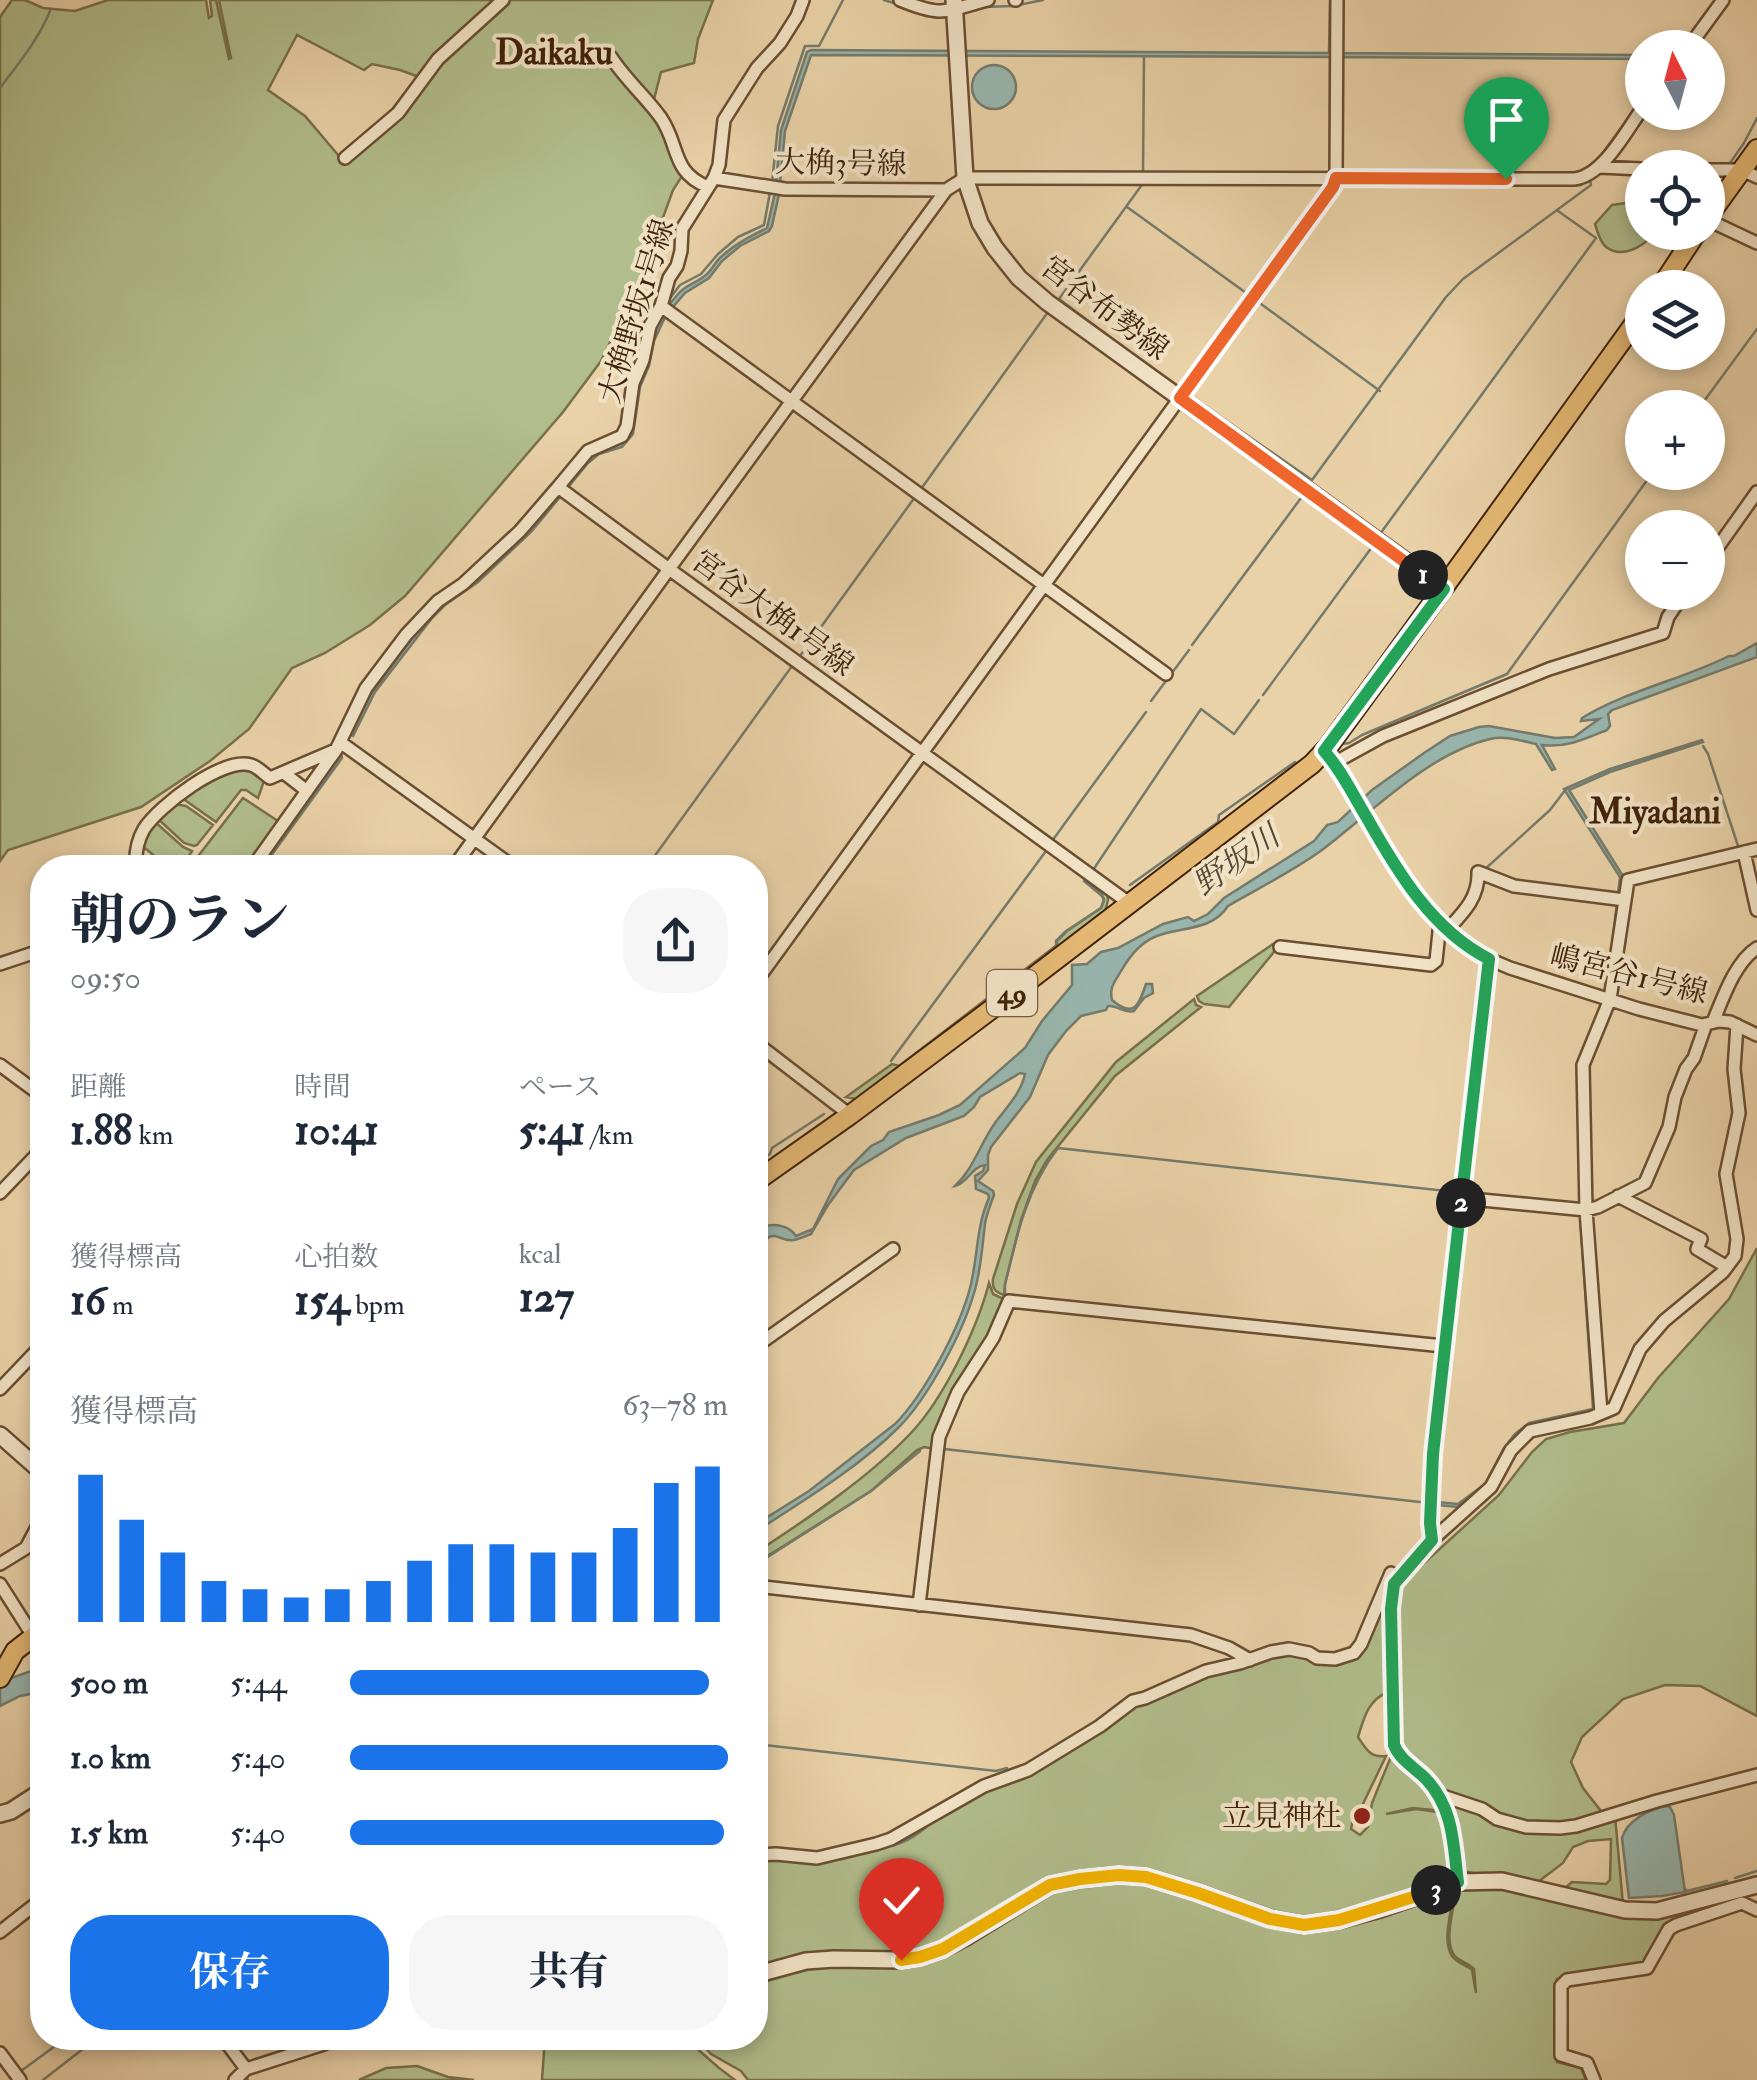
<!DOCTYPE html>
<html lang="ja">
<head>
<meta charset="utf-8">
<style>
	body { margin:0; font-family:"IM FELL Double Pica","Noto Serif JP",serif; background:#f6f6f7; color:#1f2937; height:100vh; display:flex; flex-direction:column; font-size:38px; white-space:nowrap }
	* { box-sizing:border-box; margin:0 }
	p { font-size:32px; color:#747a83 }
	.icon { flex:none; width:55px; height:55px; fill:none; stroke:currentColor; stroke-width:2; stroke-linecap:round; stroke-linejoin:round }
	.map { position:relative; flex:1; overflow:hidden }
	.drawer { position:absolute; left:30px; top:855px; width:738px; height:1195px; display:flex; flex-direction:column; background:#fff; border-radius:40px; box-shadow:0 5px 15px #0003 }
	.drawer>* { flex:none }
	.needle { width:65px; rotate:354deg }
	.buttons { position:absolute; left:1625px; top:30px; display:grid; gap:20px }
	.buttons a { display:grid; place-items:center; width:100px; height:100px; border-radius:50%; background:#fff; box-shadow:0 5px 15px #0003; font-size:50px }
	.pin { position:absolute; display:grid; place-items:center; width:85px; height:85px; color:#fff; margin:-102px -42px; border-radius:50% 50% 50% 0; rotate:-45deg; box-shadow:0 0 10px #0007 }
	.pin .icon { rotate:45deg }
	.km { position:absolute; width:50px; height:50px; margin:-25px; border-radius:50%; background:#222; color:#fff; font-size:28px; line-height:50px; text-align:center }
	.round { display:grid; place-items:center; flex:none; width:105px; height:105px; border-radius:40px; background:#f6f6f7 }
	.overview { display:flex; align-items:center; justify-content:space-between; height:170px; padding:0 40px }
	h1 { font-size:55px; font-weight:700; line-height:75px }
	.figures { display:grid; grid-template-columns:repeat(3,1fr); gap:15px; height:170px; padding:10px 40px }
	.figures div { display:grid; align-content:center }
	.figures b { font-size:42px; font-weight:700 }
	.figures small { font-size:28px; font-weight:400 }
	.figures p { font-size:28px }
	.chart { height:280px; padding:20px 40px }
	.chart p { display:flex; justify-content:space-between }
	.chart svg { width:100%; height:180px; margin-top:10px; stroke:#1a73e8; stroke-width:6 }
	.button { display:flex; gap:20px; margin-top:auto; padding:20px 40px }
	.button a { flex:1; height:115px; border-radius:40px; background:#1a73e8; color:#fff; font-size:40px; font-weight:700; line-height:115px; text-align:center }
	.button a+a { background:#f6f6f7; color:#1f2937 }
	ul { padding:0 40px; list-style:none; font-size:32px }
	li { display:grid; grid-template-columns:160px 120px 1fr; align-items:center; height:75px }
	li i { height:25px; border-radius:12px; background:#1a73e8 }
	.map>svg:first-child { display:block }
	.green { fill:#b1bd8b; stroke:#78704a; stroke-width:2.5 }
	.water { fill:#98b6ae; stroke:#757b6c; stroke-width:2.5 }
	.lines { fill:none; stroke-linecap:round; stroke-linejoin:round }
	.stream { stroke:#757b6c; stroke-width:2.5 }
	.minor-casing { stroke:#6a4e32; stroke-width:16 }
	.tertiary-casing { stroke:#6a4e32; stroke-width:20 }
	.primary-casing { stroke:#40220a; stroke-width:22 }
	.minor { stroke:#f1e2c6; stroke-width:11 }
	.tertiary { stroke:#f1e2c6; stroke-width:15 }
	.primary { stroke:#e5b974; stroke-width:18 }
	.split-1-casing { stroke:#fff; stroke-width:20 }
	.split-2-casing { stroke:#fff; stroke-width:20 }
	.split-3-casing { stroke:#fff; stroke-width:20 }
	.split-4-casing { stroke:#fff; stroke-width:20 }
	.split-1 { stroke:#f0652b; stroke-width:12 }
	.split-2 { stroke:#22a559; stroke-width:12 }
	.split-3 { stroke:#22a559; stroke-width:12 }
	.split-4 { stroke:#f5b400; stroke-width:12 }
	.poi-dot { fill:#8f2418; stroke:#f1e2c6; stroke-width:4 }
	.labels { text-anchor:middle; stroke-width:8; stroke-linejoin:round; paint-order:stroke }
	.shield { fill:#f1e2c6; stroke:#755c42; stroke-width:2.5 }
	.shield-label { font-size:28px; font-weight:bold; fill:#40220a }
	.street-label { font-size:30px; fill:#40220a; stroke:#f1e2c6 }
	.poi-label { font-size:30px; fill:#40220a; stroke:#f1e2c6; text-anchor:end }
	.water-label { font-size:32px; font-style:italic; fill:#564733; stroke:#f1e2c6 }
	.quarter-label { font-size:35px; font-weight:bold; fill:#40220a; stroke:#f1e2c6 }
</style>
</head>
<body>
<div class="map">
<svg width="1757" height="2080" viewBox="0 0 1757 2080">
	<rect width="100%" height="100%" fill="#ead2a8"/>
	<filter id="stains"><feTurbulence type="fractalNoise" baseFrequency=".002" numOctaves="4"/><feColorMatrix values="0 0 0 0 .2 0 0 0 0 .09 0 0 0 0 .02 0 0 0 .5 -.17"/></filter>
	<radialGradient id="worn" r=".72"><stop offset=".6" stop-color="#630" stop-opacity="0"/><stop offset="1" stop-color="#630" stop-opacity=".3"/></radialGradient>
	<path class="green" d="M12,0H25L43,8L75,11L108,0H206L209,18L212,16L210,0H216L229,59L231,58L219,0H497L419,77L400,70L372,64L364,70L297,35L268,90L305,116L344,162L433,71L508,0H713L698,39L694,63L661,72L652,107L684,173L673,190L641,278L601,361L563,412L405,596L370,625L325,653L292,668L249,729L210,761L141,807L8,850L0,861V17Z
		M1626,203L1642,205V221L1636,228L1638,230L1642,224V232L1653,233V235C1642,247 1622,259 1606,247C1600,242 1597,231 1595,224L1612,205Z
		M246,767L265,778L258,798L246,790H241L216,822L182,798L211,777Z
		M243,798L281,823L249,867L189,868Z
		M173,804L186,806L213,825L197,845L194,846L184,843L157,818Z
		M154,821L183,847L192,851L182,867H168L141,845Z
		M1084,876L1107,892L1108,900L1104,915L856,1099L846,1097L892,1064L899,1066L1057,945V941L1067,931L1101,908L1104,900L1102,895L1085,880Z
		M1273,944L1278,945V947L1229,1007L1204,1004L1199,1001L1197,996Z
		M1194,999L1196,1005L1201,1007L1115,1076L1047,1160L1035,1181L1021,1220L1005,1284L1004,1295C995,1292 992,1289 993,1279L1017,1204L1036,1162L1116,1062Z
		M1757,1248V1716L1700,1686L1665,1685L1623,1699L1582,1737L1571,1762L1583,1788L1605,1816L1575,1825L1526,1824L1446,1795L1406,1758L1400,1746L1397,1709V1619L1401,1584L1499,1495L1532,1452L1546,1439L1570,1432L1624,1423L1658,1378L1729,1299Z
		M989,1283L993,1294L1006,1300L934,1449L924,1447L917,1450L871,1491L755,1564V1553C806,1520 868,1478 910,1434C943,1400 977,1329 989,1283Z
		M1397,1571L1388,1692C1368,1700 1364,1718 1358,1737C1366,1749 1370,1758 1386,1756L1362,1806L1355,1811L1351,1829L1360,1835L1368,1827L1372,1803L1392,1754L1421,1780L1443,1811L1413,1808L1386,1814L1416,1809L1445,1813L1453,1868L1447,1878L1346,1914L1289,1920L1187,1885L1076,1875L939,1945L912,1954L755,1970V1858L812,1861L887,1843L1134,1703L1195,1680L1281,1652L1349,1658Z
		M1444,1798L1526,1828L1615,1816L1623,1905L1579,1896L1565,1888L1572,1882L1606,1884L1610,1880L1611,1839L1588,1841L1573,1847L1563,1863L1534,1885L1463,1871L1460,1868Z
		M1131,1883L1152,1884L1294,1931L1323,1929L1454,1890C1453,1909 1441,1939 1452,1956C1457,1963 1466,1965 1472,1970L1476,1993L1474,1969C1468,1963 1458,1961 1454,1955C1443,1939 1455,1907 1456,1889L1484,1885L1649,1917L1653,1920L1695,1912L1740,1897L1742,1898L1666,1925L1647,1961L1640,1966L1557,1979V2062L1581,2068L1586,2080H748L741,2071L711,2054L697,2038H755V1981L814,1964L894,1966L1047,1892L1088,1885Z
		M545,2038H685L719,2068L735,2080H542Z
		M417,2066L448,2077L474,2080H359L386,2068Z"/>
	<path class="water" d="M1330,0H1332L1333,53L1642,55V59L1333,57L1332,171L1330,173V57L811,55L785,131L779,194L772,226L769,231L740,246L722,261L709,278L685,293L666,315L654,341L649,366L640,387L633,434L622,447L599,454L588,463L532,531L478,582L445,605L432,618L375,692L353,736L350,734L365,701L429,616L443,603L476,579L530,528L586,461L597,451L621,443L626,438C636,390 644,329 680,292C687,285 698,282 706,275C712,270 715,262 721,257C735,244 751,236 767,228L775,193L781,130L807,52L811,50L1329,53Z
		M972 87a22 22 0 1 1 44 0a22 22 0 1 1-44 0Z
		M1757,643V657L1612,710L1608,714L1610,726L1607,730C1585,739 1566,748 1542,745L1555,769L1552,770L1536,744C1522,741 1505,735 1490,739C1429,753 1371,813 1322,850C1293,871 1259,888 1228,906C1213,929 1187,927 1163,934C1143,939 1131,954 1121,971C1115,982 1109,986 1112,1000C1134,1019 1139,1005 1146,984H1152L1153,993L1144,998L1134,1011C1124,1014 1118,1005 1108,1006L1106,1010L1081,1016L1066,1031L1048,1055L1030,1097L991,1147L988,1155V1170L978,1181L993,1191L994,1195C991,1204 986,1215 985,1224C982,1247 981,1271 974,1293C963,1332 928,1398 899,1427C858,1468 803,1501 755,1532V1525L809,1491L895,1424C924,1395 960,1327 970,1288C978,1258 976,1226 989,1198L988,1194L976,1189L975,1176L983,1171L985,1165C972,1166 967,1184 955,1186C974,1168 980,1144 995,1123C1006,1108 1021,1093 1025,1074L1020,1073L980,1097L974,1107L964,1116L906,1138L854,1170L828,1205L811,1234C806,1236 800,1239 794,1240C773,1242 779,1224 755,1250V1235L762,1227C774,1223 789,1225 796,1236L813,1229L838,1179L871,1146L883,1140L889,1132L939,1115L960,1105L1025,1048L1042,1021L1072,985V965L1087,964L1101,952L1118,948L1163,924L1188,917L1194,921L1208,914L1224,898L1314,841L1327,825L1338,822L1372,790L1424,753L1450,736L1479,727L1489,726L1555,738L1574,737L1599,719L1581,721L1582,718C1628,690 1681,680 1729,656H1734Z
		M1702,740L1703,742L1610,772L1569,790L1623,876L1609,989L1581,1061L1596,1409L1593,1413L1530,1425L1517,1435L1506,1450L1487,1486L1458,1507L1437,1505L1438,1502L1458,1504L1485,1484L1504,1448L1515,1434L1529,1423L1593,1409L1580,1215L1577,1070L1607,988L1620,877L1564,789L1610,769Z
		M341,752L342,758L263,867L259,868Z
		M42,1667V1692L20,1696L0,1706V1682Z
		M1667,1806L1670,1807L1674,1815L1685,1892L1662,1896L1629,1898L1622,1838C1627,1820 1650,1809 1667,1806Z"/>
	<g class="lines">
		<path class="stream" d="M884,0L897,4
			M982,7L1013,6L1043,0
			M923,14L945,17
			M476,32L510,0
			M1680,48L1715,0
			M0,88C19,63 38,40 50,11
			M388,115L435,54L476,17
			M352,144L370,129
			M1602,154L1642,99
			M1730,163L1744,143L1757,118
			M1141,174H1143L1144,57
			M1144,182L1059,299L1169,381
			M772,183L778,126L805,46H819L843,0
			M1508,185H1581
			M1127,207L1249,295
			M1257,301L1380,391
			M667,302L680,285L701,274L718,254L738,237L764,225L770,192
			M1196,400L1312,480L1446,297L1463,279L1591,185L1590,180
			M1699,408L1757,329
			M921,489L1048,312
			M1380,534L1596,238L1558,211
			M1192,645L1301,498
			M800,656L915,497
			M1263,695L1372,547
			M1151,701L1189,650
			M1342,744L1349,743L1362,735L1507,674L1653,472
			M1703,746L1708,754L1738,846
			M473,830L508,783
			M1052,841L1146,712
			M446,868L465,840
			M646,868L792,666
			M1093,870L1201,709L1234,734L1259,700
			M1484,870L1550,810L1566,789
			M1130,885L1218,822L1219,815L1295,762
			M1056,944V941L1066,931L1101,908L1104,900L1102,896L1084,881
			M891,1061L1046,851
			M755,1164L770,1154L772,1148L824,1114
			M1005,1295V1285C1016,1237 1027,1188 1058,1148L1455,1192
			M944,1449L1420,1502
			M755,1565L871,1491L920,1451
			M755,1744L996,1771L1007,1768
			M889,1846C907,1843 920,1833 933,1821
			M1735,1878L1757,1871
			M1684,1888L1687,1891L1727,1881
			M21,2071L66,2038
			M247,2079L248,2080
			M43,2080L97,2038"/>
		<g class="minor-casing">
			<path id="minor" d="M900,0C944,18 945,11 988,0
				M1015,0H1016
				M1688,48L1723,0
				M611,57C625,79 646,97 661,118C680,146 671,172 708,187
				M345,158L398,113L438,59L503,0
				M1600,167L1642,169
				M1708,170H1742L1757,177
				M714,178L785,189L946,190L965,178L1574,179C1603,176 1626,131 1642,109
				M946,190L669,569L1129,903
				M1708,220L1757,243
				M661,306L1166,674
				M1708,561L1757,492
				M340,742L515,868
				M1324,751C1342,771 1353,795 1367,818C1397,871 1432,929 1489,959L1433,1454L1430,1523L1432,1540
				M1334,763L1383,736L1549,669L1663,633L1668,617L1685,592
				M284,773L307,791
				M1744,852L1757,910
				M136,868C135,854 137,841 144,829C159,806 222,757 251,765C258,767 264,774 270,778L333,751
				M252,868L336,750L366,688L406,635L438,601L463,584L520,531L558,487
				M453,868L669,569L558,487L588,451L622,436L627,426L633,383L643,360L650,326L661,306L669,278L677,266L681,251L682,229L714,178L719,165L724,120L757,68L780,43L797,16L803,0
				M1448,929C1464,912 1479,897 1478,872L1514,886L1625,900
				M1280,947L1431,965L1436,961L1440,922
				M1489,959L1510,968L1639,1009L1702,1025L1719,1021L1730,1022L1757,1035
				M0,964L42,950
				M755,983L1333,187L1336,178L1337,0
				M1713,1022C1723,998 1735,962 1757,948
				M755,1042L850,1115
				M0,1065L42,1096
				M0,1193L42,1149
				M1618,1196L1701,1239L1697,1249L1727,1267
				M1461,1198L1586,1210L1598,1207L1645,1183L1669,1127L1675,1097L1686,1069L1694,1058L1706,1024
				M755,1347L893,1249
				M0,1389L42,1345
				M1601,1413L1586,1210L1583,1065L1610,999L1628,880L1757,849
				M0,1564L26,1548L42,1518
				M0,1584L33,1636
				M755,1586L1191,1635L1229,1648L1250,1660
				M919,1605L939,1437L958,1392L993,1338L1009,1301L1443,1346
				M1440,1795L1482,1809L1497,1819L1526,1827L1560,1828L1576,1826L1657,1801L1757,1775
				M755,1855L776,1854L817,1858L876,1844L891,1839L984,1786L1028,1770L1100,1726L1133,1701L1145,1698L1206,1671L1240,1663L1271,1652L1289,1649L1309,1653L1317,1658L1335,1659L1354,1653L1361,1644L1391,1573
				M1458,1882C1453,1843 1455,1810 1426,1779C1414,1767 1400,1760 1394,1745L1391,1609L1394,1584L1399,1575L1432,1540L1491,1487L1511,1450L1530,1431L1590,1418L1614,1408L1640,1349L1664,1321L1723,1272L1735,1256L1737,1239L1726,1174L1739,1113L1734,1069L1737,1025
				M0,1932L42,1899
				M223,2038L246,2069
				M0,2053L20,2080
				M235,2080L246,2069L324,2044L335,2038
				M1594,2080L1587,2063L1561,2055V1986L1567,1980L1647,1968L1669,1929L1676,1925L1742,1903L1757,1910"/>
		</g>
		<g class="tertiary-casing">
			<path id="tertiary" d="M954,0L965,178L980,223L995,248L1019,278L1047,302L1444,589
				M0,1435L42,1472
				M0,1814L11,1811L42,1791
				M755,1975L806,1961L834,1959L901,1960L920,1957L943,1949L966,1937L1050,1885L1081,1879L1119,1875L1146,1877L1198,1893L1271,1919L1304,1925L1339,1920L1380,1909L1458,1882L1502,1881L1625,1910L1657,1911L1757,1885"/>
		</g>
		<g class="primary-casing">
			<path id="primary" d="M1708,217L1757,149
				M1660,288L1697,232
				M755,1182L850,1115L989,1011L1312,764L1328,747L1385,669L1642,313
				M0,1678L15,1651L42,1630"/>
		</g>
		<use href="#minor" class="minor"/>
		<use href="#tertiary" class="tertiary"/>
		<use href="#primary" class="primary"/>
	</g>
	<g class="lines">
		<g class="split-1-casing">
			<path id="split-1" d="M1423,575L1180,398L1333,187L1336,178L1506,179"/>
		</g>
		<g class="split-2-casing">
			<path id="split-2" d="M1423,575L1444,589L1324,751C1342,771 1353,795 1367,818C1397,871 1432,930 1489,959L1461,1203"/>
		</g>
		<g class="split-3-casing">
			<path id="split-3" d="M1436,1890L1458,1882C1453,1844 1454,1809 1426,1779C1414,1767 1400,1760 1394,1745L1391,1609L1394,1584L1432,1540L1430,1523L1433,1454L1461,1203"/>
		</g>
		<g class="split-4-casing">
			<path id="split-4" d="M901,1960L920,1957L943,1949L1050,1885L1080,1879L1119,1875L1146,1877L1198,1893L1270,1919L1304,1925L1339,1920L1436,1890"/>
		</g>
		<use href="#split-1" class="split-1"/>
		<use href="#split-2" class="split-2"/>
		<use href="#split-3" class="split-3"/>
		<use href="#split-4" class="split-4"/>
	</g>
	<circle class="poi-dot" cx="1362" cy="1816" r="10"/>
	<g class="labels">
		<rect class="shield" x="987" y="970" width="50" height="46" rx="8"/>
		<g class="shield-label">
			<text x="1012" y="1003">49</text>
		</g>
		<g class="street-label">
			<text transform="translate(841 163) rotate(1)" y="10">大桷3号線</text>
			<text transform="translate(1105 308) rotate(37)" y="10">宮谷布勢線</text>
			<text transform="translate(636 311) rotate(-73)" y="10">大桷野坂1号線</text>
			<text transform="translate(773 613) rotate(36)" y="10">宮谷大桷1号線</text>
			<text transform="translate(1629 974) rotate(14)" y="10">嶋宮谷1号線</text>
		</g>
		<g class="poi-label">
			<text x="1342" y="1826">立見神社</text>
		</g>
		<g class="water-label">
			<text transform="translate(1236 860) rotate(-35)" y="11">野坂川</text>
		</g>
		<g class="quarter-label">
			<text x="554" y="64">Daikaku</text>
			<text x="1655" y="823">Miyadani</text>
		</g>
	</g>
	<rect width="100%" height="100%" filter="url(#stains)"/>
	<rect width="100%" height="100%" fill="url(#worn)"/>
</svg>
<div class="buttons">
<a><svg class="needle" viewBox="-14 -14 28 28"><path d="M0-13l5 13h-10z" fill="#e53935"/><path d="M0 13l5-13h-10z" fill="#747a83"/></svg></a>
<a><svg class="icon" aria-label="locate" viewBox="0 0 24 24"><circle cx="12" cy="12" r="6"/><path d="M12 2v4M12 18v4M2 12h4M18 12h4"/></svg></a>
<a><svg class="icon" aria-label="layers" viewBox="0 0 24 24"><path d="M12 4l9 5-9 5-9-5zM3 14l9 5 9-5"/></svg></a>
<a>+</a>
<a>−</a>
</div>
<div class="pin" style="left:1506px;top:179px;background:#1e9e55"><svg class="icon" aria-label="arrive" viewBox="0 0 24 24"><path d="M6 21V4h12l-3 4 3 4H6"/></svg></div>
<div class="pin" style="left:901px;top:1960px;background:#d93025"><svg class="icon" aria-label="check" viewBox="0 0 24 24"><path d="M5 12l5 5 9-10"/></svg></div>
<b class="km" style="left:1423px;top:575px">1</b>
<b class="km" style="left:1461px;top:1203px">2</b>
<b class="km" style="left:1436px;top:1890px">3</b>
<section class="drawer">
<div class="overview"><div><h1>朝のラン</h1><p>09:50</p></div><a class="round"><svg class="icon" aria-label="share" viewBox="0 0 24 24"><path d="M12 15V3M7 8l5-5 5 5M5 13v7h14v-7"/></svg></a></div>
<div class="figures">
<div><p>距離</p><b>1.88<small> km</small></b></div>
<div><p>時間</p><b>10:41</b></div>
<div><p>ペース</p><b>5:41<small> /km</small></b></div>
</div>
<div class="figures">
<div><p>獲得標高</p><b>16<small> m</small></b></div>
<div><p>心拍数</p><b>154<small> bpm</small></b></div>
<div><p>kcal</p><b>127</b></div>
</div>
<div class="chart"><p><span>獲得標高</span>63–78 m</p>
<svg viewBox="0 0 160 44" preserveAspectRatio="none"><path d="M5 44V8M15 44V19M25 44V27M35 44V34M45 44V36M55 44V38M65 44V36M75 44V34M85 44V29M95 44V25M105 44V25M115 44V27M125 44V27M135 44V21M145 44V10M155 44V6"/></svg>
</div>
<ul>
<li><b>500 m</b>5:44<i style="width:95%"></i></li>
<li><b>1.0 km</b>5:40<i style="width:100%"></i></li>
<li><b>1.5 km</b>5:40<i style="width:99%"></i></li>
</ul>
<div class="button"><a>保存</a><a>共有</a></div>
</section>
</div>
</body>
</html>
